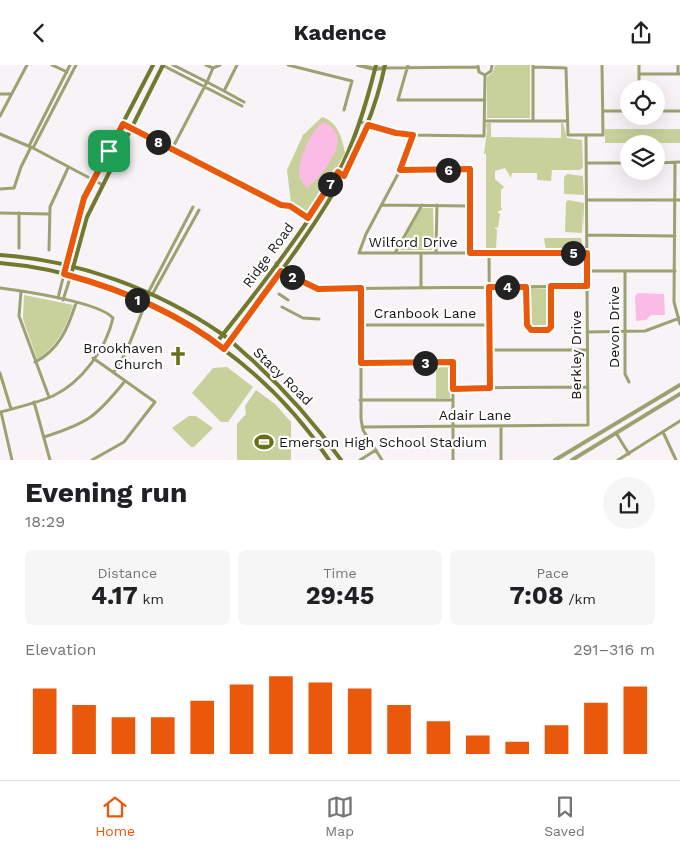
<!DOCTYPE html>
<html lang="en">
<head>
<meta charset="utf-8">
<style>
	body { margin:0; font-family:"Work Sans",sans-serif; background:#f6f6f6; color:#202124; height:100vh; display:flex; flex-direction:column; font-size:19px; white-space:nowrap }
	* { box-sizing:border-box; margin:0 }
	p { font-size:16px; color:#757577 }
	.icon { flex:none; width:28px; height:28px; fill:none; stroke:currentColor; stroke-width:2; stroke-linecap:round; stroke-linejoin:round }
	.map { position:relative; height:395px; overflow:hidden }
	.side { display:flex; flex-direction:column; background:#fff; flex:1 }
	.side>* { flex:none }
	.fabs { position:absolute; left:620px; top:15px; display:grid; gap:10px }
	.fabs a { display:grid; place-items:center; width:45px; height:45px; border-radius:50%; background:#fff; box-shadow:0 5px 20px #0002; font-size:25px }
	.pin { position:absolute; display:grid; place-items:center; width:42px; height:42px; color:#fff; margin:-21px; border-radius:10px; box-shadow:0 2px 8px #0006 }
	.km { position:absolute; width:25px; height:25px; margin:-12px; border-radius:50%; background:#222; color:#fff; font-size:14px; line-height:25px; text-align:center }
	.round { display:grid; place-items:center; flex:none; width:52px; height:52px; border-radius:26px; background:#f6f6f6 }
	.summary { display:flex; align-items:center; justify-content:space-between; height:85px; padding:0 25px }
	h1 { font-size:28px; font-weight:700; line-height:38px }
	.stats { display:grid; grid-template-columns:repeat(3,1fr); gap:8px; height:85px; padding:5px 25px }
	.stats div { display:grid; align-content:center; border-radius:8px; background:#f6f6f6; text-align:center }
	.stats b { font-size:25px; font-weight:700 }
	.stats small { font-size:14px; font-weight:400 }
	.stats p { font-size:14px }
	.chart { height:140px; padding:10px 25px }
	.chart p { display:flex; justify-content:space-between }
	.chart svg { width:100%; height:90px; margin-top:5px; stroke:#ea580c; stroke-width:6 }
	header { display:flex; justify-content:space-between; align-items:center; height:65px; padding:0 25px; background:#fff; font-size:22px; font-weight:700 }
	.tabs { display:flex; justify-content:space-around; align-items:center; height:70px; border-top:1px solid #e0e0e0; background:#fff; font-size:14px; color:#757577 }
	.tabs a { display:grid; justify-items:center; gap:2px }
	.tabs .current { color:#ea580c }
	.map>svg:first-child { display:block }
	.green { fill:#c8d09c }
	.water { fill:#fabce5 }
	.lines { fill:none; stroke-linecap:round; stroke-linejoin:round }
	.minor { stroke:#9ba272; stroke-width:3 }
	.tertiary { stroke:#9ba272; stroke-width:4 }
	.secondary { stroke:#70792d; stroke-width:4 }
	.route-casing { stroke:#fff; stroke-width:10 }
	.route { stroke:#ea580c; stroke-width:6 }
	.labels { text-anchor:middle; stroke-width:4.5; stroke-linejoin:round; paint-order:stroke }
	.street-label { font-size:14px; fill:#171617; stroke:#fff }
	.poi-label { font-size:14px; fill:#171617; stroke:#fff; text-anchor:end }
</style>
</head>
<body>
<header><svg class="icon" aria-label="back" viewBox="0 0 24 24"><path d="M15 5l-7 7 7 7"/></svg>Kadence<svg class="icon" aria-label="share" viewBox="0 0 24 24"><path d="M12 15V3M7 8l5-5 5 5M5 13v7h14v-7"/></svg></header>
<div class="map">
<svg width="680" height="395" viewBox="0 0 680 395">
	<rect width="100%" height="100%" fill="#f8f3f6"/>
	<path class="green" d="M495,0H530V53H487V12L493,7Z
		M322,52C338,57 342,73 345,88L324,126L307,148L291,137L287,105L303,70Z
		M489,58H493H491V72L561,73V58H563L567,73L582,75L583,102L580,105H552L551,116L537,115V108H512L511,113L505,103L495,106V114L504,122L501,125V143L503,144L497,147L500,149L498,163L494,162L497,165L496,185L486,184V89H484L487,66L486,59Z
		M605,64H680V78H605Z
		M567,109L583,111L584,130L564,129V112Z
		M568,135L584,138V166L583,144L582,168L565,167L566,137Z
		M422,143H433L434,183L431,185H401L400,182Z
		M546,173H581L584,187L546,186L561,185L546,184L544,174Z
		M532,223L550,224L548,262H529L527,224Z
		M24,230L73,240C67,261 56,283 37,294L23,254Z
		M436,299L451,300L450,333H436Z
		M227,302L253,322L228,357H221L192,328L213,303Z
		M256,325L275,339L291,357V395H237V359L246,349L245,341Z
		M189,351H196L213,363L194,382H191L172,363Z"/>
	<path class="water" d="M323,57C357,70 323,110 307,123C304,119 300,115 299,109C298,94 311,65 323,57Z
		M638,228L664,229L665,250H651L646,255L636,256L635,231Z"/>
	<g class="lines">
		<path class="minor" d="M52,0L67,7
			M162,0L242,41
			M173,0L207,17L213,3
			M206,0L213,3L220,0
			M288,0L352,16L344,45
			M408,0L398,35H485
			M639,0V24
			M678,0V9
			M478,1L479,7L485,10L491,6L492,0
			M533,2L566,3L568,70H603L602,0
			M384,3L477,2
			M639,9H680
			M224,26L244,37
			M0,29H11
			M603,46H629
			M656,46H680
			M0,51L27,0
			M485,56H567
			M533,56V0
			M360,57L406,70L484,71L485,10
			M131,63L281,140L290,141L308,153
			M0,69L33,83L101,119
			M413,70L406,94L366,169L359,188H587
			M29,81L70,0
			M33,83L76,0
			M172,84L207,17L224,26L237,0
			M586,98H629
			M656,98L680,97
			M675,98L674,237L680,259
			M400,105L470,104V188
			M0,124L14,123L21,102L31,82
			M587,135H680
			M382,140L470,141
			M0,148L49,149
			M587,170L675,171
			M19,183V148
			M49,185L50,142L68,103
			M395,188L422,140
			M421,188V223
			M436,188L437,140
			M489,188L490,323
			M276,198L281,206L318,224L587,221
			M587,206H675
			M625,207V309L629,317
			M526,222L527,262L531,265H547L551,260V221
			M0,223C23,226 99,237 113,253C106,284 82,317 53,331C37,338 18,342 1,347L12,395
			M361,223V354L363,365L382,395
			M21,226L19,251L49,332
			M148,228L193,142
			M279,229L288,235
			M152,230L199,145
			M58,233L64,209
			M63,235L71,210
			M282,242L303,253L319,254
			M360,260H489
			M587,267L645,266L680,253
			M490,285H587
			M35,297C59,285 68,263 76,238
			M361,298L453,297V395
			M114,307C131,283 137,255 150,229
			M0,308L11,344
			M453,323L588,322
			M360,335H453
			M34,337L50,395
			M501,361V395
			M362,362L588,360L586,70
			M663,367L676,395
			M616,368L629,389
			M44,372C88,358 96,352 125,316
			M92,395L124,377L155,337L93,293
			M360,395L376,385
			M618,395L680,356"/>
		<path class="tertiary" d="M358,0L375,4L384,3
			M555,395L680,320
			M572,395L680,329"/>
		<path class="secondary" d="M0,190C78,195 158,225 222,269C232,276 241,286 251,294C286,326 313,356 341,395
			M0,198C131,209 257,286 329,395
			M64,209L84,133L153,0
			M71,210L87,152L163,0
			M216,278C257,227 306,164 338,108C356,75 367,36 376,0
			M224,284C288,194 362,111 385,0"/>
	</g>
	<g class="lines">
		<g class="route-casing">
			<path id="route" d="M123,59L281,140L290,141L308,153L338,107L344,111L368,60L396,68L413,70L400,105L470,104V188H587V221H551V262L548,265H531L527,260L526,222H489L490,323L453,324V297L361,298V223L318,224L281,206L224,284C178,248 120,224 64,209L84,133Z"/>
		</g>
		<use href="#route" class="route"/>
	</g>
	<defs>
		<g id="church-bare" transform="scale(1.5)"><path d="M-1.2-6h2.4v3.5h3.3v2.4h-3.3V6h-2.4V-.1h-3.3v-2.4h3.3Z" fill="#687119" stroke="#fff" stroke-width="2.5" paint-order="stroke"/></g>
		<g id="stadium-bare" transform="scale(1.5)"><path d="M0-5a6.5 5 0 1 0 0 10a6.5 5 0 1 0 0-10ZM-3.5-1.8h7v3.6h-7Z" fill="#687119" stroke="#fff" stroke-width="2.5" paint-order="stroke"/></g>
	</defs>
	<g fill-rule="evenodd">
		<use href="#church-bare" x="178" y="291"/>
		<use href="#stadium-bare" x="264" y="377"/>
	</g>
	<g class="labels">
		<g class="street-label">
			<text x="413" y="182">Wilford Drive</text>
			<text transform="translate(268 190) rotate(-54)" y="5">Ridge Road</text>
			<text x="425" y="253">Cranbook Lane</text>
			<text transform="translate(614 262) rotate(-90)" y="5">Devon Drive</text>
			<text transform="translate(576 290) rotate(-90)" y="5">Berkley Drive</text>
			<text transform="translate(283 311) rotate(44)" y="5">Stacy Road</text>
			<text x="475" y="355">Adair Lane</text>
		</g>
		<g class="poi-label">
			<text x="163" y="288">Brookhaven<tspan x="163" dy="16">Church</tspan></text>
			<text x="279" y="382" text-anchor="start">Emerson High School Stadium</text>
		</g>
	</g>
</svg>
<div class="fabs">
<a><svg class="icon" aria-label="locate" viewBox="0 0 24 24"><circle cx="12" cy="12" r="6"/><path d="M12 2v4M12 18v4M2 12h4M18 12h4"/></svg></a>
<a><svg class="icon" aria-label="layers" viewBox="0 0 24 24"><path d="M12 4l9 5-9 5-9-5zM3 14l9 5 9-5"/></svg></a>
</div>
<div class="pin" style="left:109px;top:86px;background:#1e9e55"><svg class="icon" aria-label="arrive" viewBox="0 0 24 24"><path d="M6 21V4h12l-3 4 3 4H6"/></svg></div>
<b class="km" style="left:137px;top:235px">1</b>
<b class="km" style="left:292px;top:212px">2</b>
<b class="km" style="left:425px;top:298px">3</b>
<b class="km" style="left:507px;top:222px">4</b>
<b class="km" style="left:573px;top:188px">5</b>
<b class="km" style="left:448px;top:105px">6</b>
<b class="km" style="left:330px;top:119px">7</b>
<b class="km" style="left:158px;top:77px">8</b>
</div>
<section class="side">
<div class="summary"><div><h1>Evening run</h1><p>18:29</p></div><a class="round"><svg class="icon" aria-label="share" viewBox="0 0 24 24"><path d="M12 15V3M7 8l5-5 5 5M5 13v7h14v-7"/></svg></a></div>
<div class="stats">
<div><p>Distance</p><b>4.17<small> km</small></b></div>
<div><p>Time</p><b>29:45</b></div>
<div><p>Pace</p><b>7:08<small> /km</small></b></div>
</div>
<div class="chart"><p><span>Elevation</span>291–316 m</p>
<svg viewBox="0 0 160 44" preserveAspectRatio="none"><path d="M5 44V12M15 44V20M25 44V26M35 44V26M45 44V18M55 44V10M65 44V6M75 44V9M85 44V12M95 44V20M105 44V28M115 44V35M125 44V38M135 44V30M145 44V19M155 44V11"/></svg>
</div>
</section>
<nav class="tabs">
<a class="current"><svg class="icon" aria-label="home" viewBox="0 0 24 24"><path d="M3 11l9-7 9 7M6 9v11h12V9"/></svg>Home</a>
<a><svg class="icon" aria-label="map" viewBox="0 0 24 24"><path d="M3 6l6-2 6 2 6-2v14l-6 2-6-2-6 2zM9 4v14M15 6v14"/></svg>Map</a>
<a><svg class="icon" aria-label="saved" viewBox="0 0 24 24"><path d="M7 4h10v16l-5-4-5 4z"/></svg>Saved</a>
</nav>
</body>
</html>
